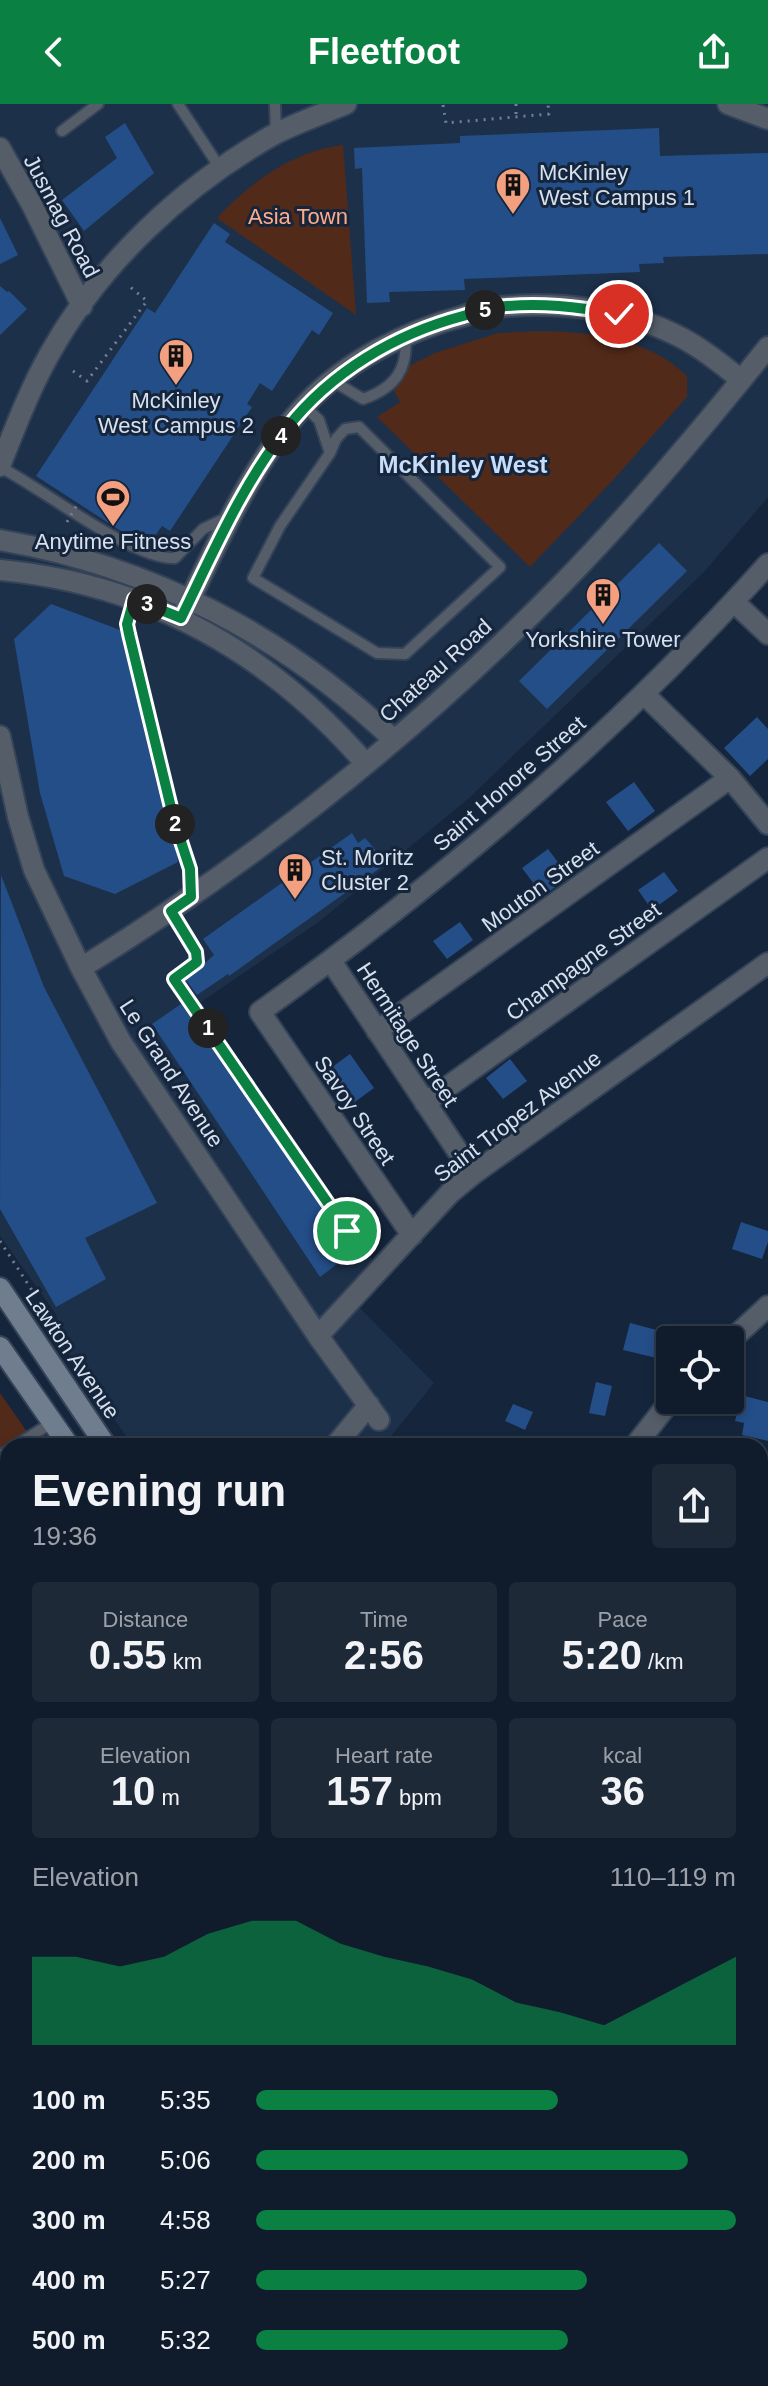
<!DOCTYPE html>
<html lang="en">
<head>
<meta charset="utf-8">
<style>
	body { margin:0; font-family:Arial,sans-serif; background:#1e2938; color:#f1f3f6; height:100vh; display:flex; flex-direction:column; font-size:30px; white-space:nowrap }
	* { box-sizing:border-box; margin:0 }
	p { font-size:26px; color:#9ca1a9 }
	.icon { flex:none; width:44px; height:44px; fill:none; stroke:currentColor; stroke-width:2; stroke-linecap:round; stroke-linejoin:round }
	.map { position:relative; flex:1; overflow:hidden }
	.panel { position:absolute; left:0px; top:1334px; width:768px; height:948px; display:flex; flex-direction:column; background:#101c2c; border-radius:24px 24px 0 0; box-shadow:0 4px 12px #0003,0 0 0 2px #303a48 }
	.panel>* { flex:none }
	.tools { position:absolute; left:656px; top:1222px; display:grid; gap:16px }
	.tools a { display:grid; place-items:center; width:88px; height:88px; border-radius:8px; background:#101c2c; box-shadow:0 4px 12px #0003,0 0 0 2px #303a48; font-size:40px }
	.pin { position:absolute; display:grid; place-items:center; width:68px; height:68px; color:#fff; margin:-34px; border:4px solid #fff; border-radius:50%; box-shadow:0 2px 8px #0007 }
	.km { position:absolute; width:40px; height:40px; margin:-20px; border-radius:50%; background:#222; color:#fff; font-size:22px; line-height:40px; text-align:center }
	.round { display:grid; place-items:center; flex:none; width:84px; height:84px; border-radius:8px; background:#1e2938 }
	.overview { display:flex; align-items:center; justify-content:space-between; height:136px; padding:0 32px }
	h1 { font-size:44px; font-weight:800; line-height:60px }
	.metrics { display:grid; grid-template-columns:repeat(3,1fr); gap:12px; height:136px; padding:8px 32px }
	.metrics div { display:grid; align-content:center; border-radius:8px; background:#1e2938; text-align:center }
	.metrics b { font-size:40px; font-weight:800 }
	.metrics small { font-size:22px; font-weight:400 }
	.metrics p { font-size:22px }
	.chart { height:224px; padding:16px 32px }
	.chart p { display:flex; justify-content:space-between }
	.chart svg { width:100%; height:144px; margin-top:8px; fill:#0b8043; opacity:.7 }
	ul { padding:0 32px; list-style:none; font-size:26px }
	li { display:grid; grid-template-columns:128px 96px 1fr; align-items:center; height:60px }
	li i { height:20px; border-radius:10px; background:#0b8043 }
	header { display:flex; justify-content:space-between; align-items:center; height:104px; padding:0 32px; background:#0b8043; color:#fff; font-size:36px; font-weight:800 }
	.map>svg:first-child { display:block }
	.built { fill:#1d304a }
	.green { fill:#522a1a }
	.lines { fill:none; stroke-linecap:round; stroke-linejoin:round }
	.stream { stroke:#996a59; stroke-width:5 }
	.building { fill:#244e88 }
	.lane-casing { stroke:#344358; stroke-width:14 }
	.street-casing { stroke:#344358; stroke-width:24 }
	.secondary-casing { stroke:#344358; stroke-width:24 }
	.path { stroke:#738093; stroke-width:3; stroke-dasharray:2 6; stroke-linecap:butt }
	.lane { stroke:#555d68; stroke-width:10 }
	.street { stroke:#555d68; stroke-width:20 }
	.secondary { stroke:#707d8f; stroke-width:20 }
	.path-bridge { stroke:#738093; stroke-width:3; stroke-dasharray:2 6; stroke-linecap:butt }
	.route-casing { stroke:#fff; stroke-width:16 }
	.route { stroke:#0b8043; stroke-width:10 }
	.labels { text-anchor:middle; stroke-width:6; stroke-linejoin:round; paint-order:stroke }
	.poi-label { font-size:22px; fill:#d6e0ef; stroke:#15253b }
	.street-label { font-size:22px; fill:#d6e0ef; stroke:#15253b }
	.park-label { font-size:22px; fill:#ffaa89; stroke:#15253b }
	.neighbourhood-label { font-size:24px; font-weight:bold; fill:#c8ddfa; stroke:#15253b }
</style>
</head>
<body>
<header><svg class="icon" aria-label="back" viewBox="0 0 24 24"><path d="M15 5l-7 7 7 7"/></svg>Fleetfoot<svg class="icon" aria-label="share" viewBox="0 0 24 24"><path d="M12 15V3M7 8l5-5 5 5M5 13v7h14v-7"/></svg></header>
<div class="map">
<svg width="768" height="2282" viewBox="0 0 768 2282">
	<rect width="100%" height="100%" fill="#15253b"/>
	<path class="built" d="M0,0H768V393L704,468L469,694L320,817L201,898L375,1159L346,1190L434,1279L383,1342H133L61,1239L56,1210L0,1132Z"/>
	<path class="green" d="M343,41L356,211L217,114C250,78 294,47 343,41Z
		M541,227C593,228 648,234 687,272V293L614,375L530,463L377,313L400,298L387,273L435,249L498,229Z
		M0,1289L37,1342H8V2274H497L500,2282H0Z"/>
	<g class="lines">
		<path class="stream" d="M760,1754L768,1745
			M760,1870L768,1884
			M760,1955L768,1921"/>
	</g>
	<path class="building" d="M125,19L154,69L84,127L62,96L117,54L105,33Z
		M659,24L660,52L768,49V150L663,153L664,159L639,160L640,168L464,175L465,186L389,188L390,198L367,199L362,64L355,65L354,44L460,39V32Z
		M0,114L18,151L0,160Z
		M214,119L230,130L225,138L333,209L319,231L312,226L272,287L260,279L247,300L252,303L170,427L162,422L149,440L124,429L36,372L147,204L155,209Z
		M0,182L7,188L9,187L27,205L0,231Z
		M659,439L687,467L547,605L519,577Z
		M51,500L120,526L166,718L177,749L178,758L115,790L64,772L40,689L14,535Z
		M757,613L768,625V655L750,672L724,644Z
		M634,678L655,707L628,727L606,698Z
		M352,729L358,739L365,734L387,759L229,872L228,870L197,891L186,876L214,851L203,835Z
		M548,745L569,773L543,792L522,764Z
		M664,768L678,787L652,806L638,786Z
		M1,771L44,883L157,1099L85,1134L106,1175L56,1203L0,1105Z
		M460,818L473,836L447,855L433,837Z
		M181,900L353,1148L320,1173L152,920Z
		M350,950L374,984L352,1000L328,966Z
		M510,955L527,977L503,995L486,974Z
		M741,1118L768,1127V1138L762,1155L732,1145Z
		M630,1219L668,1229L661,1255L623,1246Z
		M596,1278L612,1282L605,1312L589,1309Z
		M741,1291L768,1298V1337L742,1331L744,1319L735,1317Z
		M513,1300L533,1308L525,1326L505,1317Z"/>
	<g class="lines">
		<g class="lane-casing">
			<path id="lane" d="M178,0L220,64
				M275,0L276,30
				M62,27L98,0
				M333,277L363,295C395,284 409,265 405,231
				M304,302L319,316L330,349
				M359,323L500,463L405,550L377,549L253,474L280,422L330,349L336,335L345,325Z
				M0,363C42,384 134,457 175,454L203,425L228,413
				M134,495L127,520L174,716L190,765L191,791
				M171,807L196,848L197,858L174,875L347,1127
				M15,1342L53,1318
				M0,1351L8,1347
				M0,1590L8,1594
				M0,1765L8,1771
				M0,2002L8,2023
				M2,2282L8,2268
				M155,2282L157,2274
				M311,2282L312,2274"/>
		</g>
		<g class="street-casing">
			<path id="street" d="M728,0L768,15
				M0,44L32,101L82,202
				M0,362C15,324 29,287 49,251C100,159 183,82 273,31C296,19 322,10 346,0
				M0,436C150,462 284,531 394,636
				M0,466C148,480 269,548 366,660
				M734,498L768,530
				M181,514C215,445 253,356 306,300C348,256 406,227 463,212C475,208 487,204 499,203C560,197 627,205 682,234C703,245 723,261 741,276
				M644,590L730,674L768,720
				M0,632L18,713L34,766L81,864L121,938L318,1232L379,1316
				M331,857L473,1070
				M81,864C256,756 418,627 562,480C635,405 703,324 768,243
				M377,927L730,674
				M425,999L768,754
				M412,1131L260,908C444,776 617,629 768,460
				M318,1232L450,1089L473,1070L768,859
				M730,1237L768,1202
				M335,1342L369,1301
				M635,1342L671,1296
				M517,2274L519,2282
				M666,2274L672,2282"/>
		</g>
		<g class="secondary-casing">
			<path id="secondary" d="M0,1184L106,1342
				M0,1243L69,1342
				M760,2048L768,2052
				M760,2086L768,2090"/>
		</g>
		<path class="path" d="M516,0V13
			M443,1L446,19L549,10L548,0
			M73,267L87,277L147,197L129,182
			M0,1137L48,1211
			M760,1996L768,2001"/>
		<use href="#lane" class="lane"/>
		<use href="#street" class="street"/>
		<use href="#secondary" class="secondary"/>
		<path class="path-bridge" d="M67,418L78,399"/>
	</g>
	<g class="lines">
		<g class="route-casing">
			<path id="route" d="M347,1127L174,875L197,858L196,848L171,807L191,793L190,765L174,716L129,530L127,520L134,495L181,514C212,451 243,379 287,324C331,268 395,230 463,212C474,209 486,204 498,203C539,198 579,203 619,210"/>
		</g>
		<use href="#route" class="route"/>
	</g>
	<defs>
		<g id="building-pin" transform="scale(1.8)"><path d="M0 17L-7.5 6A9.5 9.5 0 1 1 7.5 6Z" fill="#f2a080" stroke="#15253b"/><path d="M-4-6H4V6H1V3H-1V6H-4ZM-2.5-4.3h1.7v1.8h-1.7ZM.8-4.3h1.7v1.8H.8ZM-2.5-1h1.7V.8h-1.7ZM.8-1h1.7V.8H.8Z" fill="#111"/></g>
		<g id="stadium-pin" transform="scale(1.8)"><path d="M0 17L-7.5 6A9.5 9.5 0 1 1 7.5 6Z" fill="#f2a080" stroke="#15253b"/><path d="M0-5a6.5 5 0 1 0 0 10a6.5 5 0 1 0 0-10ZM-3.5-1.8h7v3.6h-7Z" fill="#111"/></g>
	</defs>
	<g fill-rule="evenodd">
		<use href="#building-pin" x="513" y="81"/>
		<use href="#building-pin" x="176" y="252"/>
		<use href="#stadium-pin" x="113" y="393"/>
		<use href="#building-pin" x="603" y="491"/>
		<use href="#building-pin" x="295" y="766"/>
	</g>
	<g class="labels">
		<g class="poi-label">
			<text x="539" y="76" text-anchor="start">McKinley<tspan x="539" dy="25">West Campus 1</tspan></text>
			<text x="176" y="304">McKinley<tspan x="176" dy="25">West Campus 2</tspan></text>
			<text x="113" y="445">Anytime Fitness</text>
			<text x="603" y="543">Yorkshire Tower</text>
			<text x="321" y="761" text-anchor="start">St. Moritz<tspan x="321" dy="25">Cluster 2</tspan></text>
		</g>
		<g class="street-label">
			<text transform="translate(62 112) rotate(62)" y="8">Jusmag Road</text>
			<text transform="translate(435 566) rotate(-42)" y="8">Chateau Road</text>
			<text transform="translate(509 679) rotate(-41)" y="8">Saint Honore Street</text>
			<text transform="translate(540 782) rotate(-36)" y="8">Mouton Street</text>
			<text transform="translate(583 857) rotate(-36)" y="8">Champagne Street</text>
			<text transform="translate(408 930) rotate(57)" y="8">Hermitage Street</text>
			<text transform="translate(172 969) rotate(57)" y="8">Le Grand Avenue</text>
			<text transform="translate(355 1006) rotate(56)" y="8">Savoy Street</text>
			<text transform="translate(517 1012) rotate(-37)" y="8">Saint Tropez Avenue</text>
			<text transform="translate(73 1250) rotate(56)" y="8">Lawton Avenue</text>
		</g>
		<g class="park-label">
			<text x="298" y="120">Asia Town</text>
		</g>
		<g class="neighbourhood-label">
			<text x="463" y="369">McKinley West</text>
		</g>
	</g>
</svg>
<div class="tools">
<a><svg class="icon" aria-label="locate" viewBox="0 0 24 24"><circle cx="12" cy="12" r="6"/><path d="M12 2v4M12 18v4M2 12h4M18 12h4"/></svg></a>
</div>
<div class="pin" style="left:347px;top:1127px;background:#1e9e55"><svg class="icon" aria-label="arrive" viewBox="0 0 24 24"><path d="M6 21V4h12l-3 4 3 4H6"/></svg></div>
<div class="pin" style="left:619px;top:210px;background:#d93025"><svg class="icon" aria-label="check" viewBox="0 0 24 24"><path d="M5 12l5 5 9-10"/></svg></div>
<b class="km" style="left:208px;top:924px">1</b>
<b class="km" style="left:175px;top:720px">2</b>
<b class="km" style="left:147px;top:500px">3</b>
<b class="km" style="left:281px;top:332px">4</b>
<b class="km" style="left:485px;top:206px">5</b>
<section class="panel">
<div class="overview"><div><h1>Evening run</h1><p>19:36</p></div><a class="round"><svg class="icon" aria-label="share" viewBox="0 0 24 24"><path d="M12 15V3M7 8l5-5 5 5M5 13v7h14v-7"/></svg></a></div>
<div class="metrics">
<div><p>Distance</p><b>0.55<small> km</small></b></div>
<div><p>Time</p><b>2:56</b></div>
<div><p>Pace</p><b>5:20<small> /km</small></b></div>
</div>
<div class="metrics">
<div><p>Elevation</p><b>10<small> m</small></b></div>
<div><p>Heart rate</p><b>157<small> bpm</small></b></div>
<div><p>kcal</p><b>36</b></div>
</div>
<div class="chart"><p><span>Elevation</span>110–119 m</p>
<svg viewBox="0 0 160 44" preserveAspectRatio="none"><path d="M0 44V17L10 17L20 20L30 17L40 10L50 6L60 6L70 13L80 17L90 20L100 24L110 31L120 34L130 38L140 31L150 24L160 17V44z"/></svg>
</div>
<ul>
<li><b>100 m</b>5:35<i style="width:63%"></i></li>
<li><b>200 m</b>5:06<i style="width:90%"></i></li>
<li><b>300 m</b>4:58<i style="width:100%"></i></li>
<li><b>400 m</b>5:27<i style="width:69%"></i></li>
<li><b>500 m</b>5:32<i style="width:65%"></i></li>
</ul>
</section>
</div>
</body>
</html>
